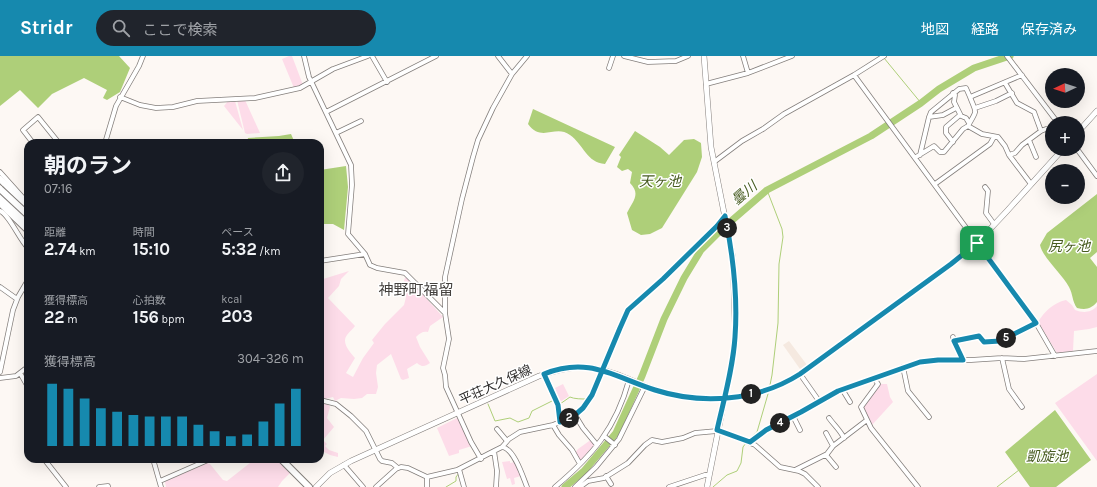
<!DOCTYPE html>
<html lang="ja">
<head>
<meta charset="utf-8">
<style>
	body { margin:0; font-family:Karla,"Noto Sans JP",sans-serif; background:#20242c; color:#f1f3f6; height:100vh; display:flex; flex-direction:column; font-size:15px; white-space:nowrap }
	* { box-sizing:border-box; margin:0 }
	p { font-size:13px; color:#9ea1a6 }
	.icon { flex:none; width:22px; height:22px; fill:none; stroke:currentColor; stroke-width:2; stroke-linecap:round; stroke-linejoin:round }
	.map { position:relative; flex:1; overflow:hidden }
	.drawer { position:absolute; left:24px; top:83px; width:300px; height:324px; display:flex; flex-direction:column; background:#171b24; border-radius:12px; box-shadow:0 4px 16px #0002 }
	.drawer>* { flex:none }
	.needle { width:26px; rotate:266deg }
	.tools { position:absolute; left:1045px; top:12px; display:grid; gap:8px }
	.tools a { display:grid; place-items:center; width:40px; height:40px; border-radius:50%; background:#171b24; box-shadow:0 4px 16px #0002; font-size:20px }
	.pin { position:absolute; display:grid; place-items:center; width:34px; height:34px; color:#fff; margin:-17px; border-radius:8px; box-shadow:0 2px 6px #0006 }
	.km { position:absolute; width:20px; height:20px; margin:-10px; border-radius:50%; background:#222; color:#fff; font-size:11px; line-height:20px; text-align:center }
	.round { display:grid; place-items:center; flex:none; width:42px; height:42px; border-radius:21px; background:#20242c }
	.head { display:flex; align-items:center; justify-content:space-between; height:68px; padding:0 20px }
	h1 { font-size:22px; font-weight:700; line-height:30px }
	.metrics { display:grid; grid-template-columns:repeat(3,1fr); gap:6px; height:68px; padding:4px 20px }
	.metrics div { display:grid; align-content:center }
	.metrics b { font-size:17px; font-weight:700 }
	.metrics small { font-size:11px; font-weight:400 }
	.metrics p { font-size:11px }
	.chart { height:112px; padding:8px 20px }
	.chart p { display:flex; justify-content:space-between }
	.chart svg { width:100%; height:72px; margin-top:4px; stroke:#1689ae; stroke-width:6 }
	header { display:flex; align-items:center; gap:24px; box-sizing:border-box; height:56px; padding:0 20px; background:#1689ae; color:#fff }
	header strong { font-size:19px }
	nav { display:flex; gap:22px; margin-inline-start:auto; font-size:14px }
	.search { width:280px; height:36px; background:#20242c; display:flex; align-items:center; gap:10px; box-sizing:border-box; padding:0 14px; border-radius:22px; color:#9ea1a6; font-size:15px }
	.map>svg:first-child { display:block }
	.built { fill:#f5e9e0 }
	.green { fill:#fddce9 }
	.water { fill:#aecf79 }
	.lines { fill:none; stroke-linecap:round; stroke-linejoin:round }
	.stream { stroke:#aecf79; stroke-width:1 }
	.river { stroke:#aecf79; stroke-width:7 }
	.minor-casing { stroke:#847f7c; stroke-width:5.5 }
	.major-casing { stroke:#847f7c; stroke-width:6 }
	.highway-casing { stroke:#847f7c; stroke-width:8 }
	.minor { stroke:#fff; stroke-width:4 }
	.major { stroke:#fff; stroke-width:5 }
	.highway { stroke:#fff; stroke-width:6 }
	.highway-bridge-casing { stroke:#847f7c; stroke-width:8; stroke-linecap:butt }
	.highway-bridge { stroke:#fff; stroke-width:6 }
	.route-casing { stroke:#fff; stroke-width:8 }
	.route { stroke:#1689ae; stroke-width:5 }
	.labels { text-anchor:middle; stroke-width:3; stroke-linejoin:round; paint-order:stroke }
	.street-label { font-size:13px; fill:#32302f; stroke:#fff }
	.water-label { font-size:14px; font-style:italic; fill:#485c21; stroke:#fff }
	.quarter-label { font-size:15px; fill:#44413e; stroke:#fff }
</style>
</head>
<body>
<header>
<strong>Stridr</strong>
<div class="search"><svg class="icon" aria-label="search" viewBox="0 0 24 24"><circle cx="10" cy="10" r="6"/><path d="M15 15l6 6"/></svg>ここで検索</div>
<nav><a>地図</a><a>経路</a><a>保存済み</a></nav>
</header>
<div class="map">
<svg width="1097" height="431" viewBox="0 0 1097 431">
	<rect width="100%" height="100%" fill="#fdf8f4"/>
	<path class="built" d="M789,285L807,309L800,313L783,289Z"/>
	<path class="green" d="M289,0H292L303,29L294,32L282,3Z
		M229,44H234L235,45L243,74L224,50Z
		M237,44H245L260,77L247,78L245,77Z
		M349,215L341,223L339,230L328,242L355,270C353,273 349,276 347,279C341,287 350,296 355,302L346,317L353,321L363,302L374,287L372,284L385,268L404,249L406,241L404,225L405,222H408L443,261L430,270L428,276C423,275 420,277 416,281L420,291L430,307C425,310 423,312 417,307L407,313L409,322L403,324L401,323L391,298L377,309L376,317L378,331L376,338H367L362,342L354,343L341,342L335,345L333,341L325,343L320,340V224Z
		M1066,244L1072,249L1075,254C1083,257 1091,257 1097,250V271L1089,273L1074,275L1073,295L1057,297L1038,266C1045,255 1053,247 1066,244Z
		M1097,318V405L1055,347Z
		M563,328L569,340L560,346L555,332Z
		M880,328H887L890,341L893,346L872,369H870L863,353L864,348Z
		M320,345L329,349L330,351L327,362L334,371L323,384L327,388L325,390L329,394L338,397V401L330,399L322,395H320Z
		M459,361L472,390L459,394V397L449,400L437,372Z
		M592,383L596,389L581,406L575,397L578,393Z
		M255,403H276L291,416L282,425L278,431H166L165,426L166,425L207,407L210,408L223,424L227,425Z
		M510,405V407L515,406L521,420L514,422L515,428L512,429L510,422L507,423L502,406Z"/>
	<path class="water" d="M0,0H119L130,12L120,36L107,44L103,42L107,34L84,22L52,38L38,52L20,34L0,50Z
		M533,53L615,91L605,108C587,107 583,88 570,79C555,68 542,87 528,68Z
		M635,75L660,91L669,99L684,84L694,83L701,87L702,101L697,116L662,172L650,178L641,179L632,174L627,157C633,145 641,138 630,127L632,116L628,113L622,115L617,111L621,101L619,99Z
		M291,78L295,87L247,86L248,82L279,80Z
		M346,110L348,131L344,174L333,168H320V114Z
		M1097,138V196L1090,202L1097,211V246C1091,253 1086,254 1077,252C1072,245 1073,238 1069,231C1062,218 1043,202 1040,189L1047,177Z
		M1055,354L1091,404L1056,431H1030L1005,396Z"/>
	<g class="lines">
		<path class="stream" d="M884,2L921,47
			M767,134L782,173L783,181L779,208L778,267L772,319L770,329
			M590,339L592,332
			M488,348L495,365L510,362L518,366L529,362L532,355L554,344
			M560,348L570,341C574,343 582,343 587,343
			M749,383L757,376L768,338
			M446,431L456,425V421L459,417
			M713,431L727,419L737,415L741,407L743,391L746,387
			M997,431L1019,414"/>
		<path class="river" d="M565,431L584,415L616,377L642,320L664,263L684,222L701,194L722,173L767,134L871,80L921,47L939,33L974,12L1010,0"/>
		<g class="minor-casing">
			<path id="minor" d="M304,0L309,21L351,109L352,129L348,178L365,198L370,209L377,212L405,217L445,257
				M372,0L387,26
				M498,0L512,18
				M624,0L648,6L676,5L688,0
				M743,0L748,17
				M1007,0L1058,67
				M609,12L613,0
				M854,19L1036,267L1055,300
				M1005,27L1017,47L1034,56L1041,75
				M706,28L748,17L792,0
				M953,37L955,39L954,46L961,60L966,62L969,67
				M120,41L140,49L156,52L173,51L197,45L255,42L300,32L333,13L368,0
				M975,52L996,45L1012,37
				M326,56L436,0
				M929,61L943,59L956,52
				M969,68C978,53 976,57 970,41
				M336,77L361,65
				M1029,84L1036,101
				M953,86L946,77V71L960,59
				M33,87L23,74L38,61L59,87
				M105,87L116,50L139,10L143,0
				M1077,93L1097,120
				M920,99L929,61L931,56L959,33L966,32L970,41L1022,19
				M1009,99L1015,97L1022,89L1041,75L1046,73L1052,75
				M916,101L934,90L940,96H944L963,73L968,70L982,78L998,81L1005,90L1009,99L1031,128
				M714,106L742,85L763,73L784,58L854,19L884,0
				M0,116L26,145L28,144
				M935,128L990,88L994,81
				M985,131L988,135L986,157L994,168
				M0,155C9,158 19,183 28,192
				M320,205L365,198
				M0,231L17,243
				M953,281L956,291L963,304
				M954,285L979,280L984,286L1000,285L1036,267
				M1002,302L1009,333L1022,351
				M903,311L908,335L929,361
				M0,316L13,254L18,241L28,224
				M20,317L28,331
				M544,318L558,349L560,366
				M800,318L819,345
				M0,322L16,320L25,313H28
				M874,322L878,328L861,351L871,372L918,431
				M842,333L850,346
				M320,344L336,348L351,360L366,375L380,403L382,405L392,407L398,412
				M575,359L583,372L597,389
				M793,360L800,374
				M829,362C834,369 840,374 844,382
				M553,369L559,379L572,394L580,408
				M497,373L507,385
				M717,374L755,389L780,411L799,415L805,418L818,431
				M826,377L833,390
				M604,380L615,389
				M750,386L766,374L801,356L838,335L920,306L937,304H971L1002,302L1024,303L1097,295
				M502,391C514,392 523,421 527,431
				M494,395L497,415L496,431
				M826,399L836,411
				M44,403L66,431
				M153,403L161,431
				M481,403L471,386L446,331L445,319L443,312L449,283L445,257V221L462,143L473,101L478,84L493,52L512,18L527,0
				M344,409L363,431
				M459,413L464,431
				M795,414L827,398L833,390L867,364
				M606,420L611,428
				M427,421V431
				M160,425L208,404L207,403
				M99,431L108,430V431
				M376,431L396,413L401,411L408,412L427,421L457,414L494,395L502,391L509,383L520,376L553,369L575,359L583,352L592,339L620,272L628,254L663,223L717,170L725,160
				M555,431C593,399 616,372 629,324
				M575,431L596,411L619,383L645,330
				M580,431L588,425L604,422L628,407L645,389L652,384L662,386L683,382L695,377L717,375
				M669,431L705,419H708"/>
		</g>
		<g class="major-casing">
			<path id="major" d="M704,0L711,91L733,202L735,268V281L732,305L707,431
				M1078,76L1097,55
				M316,431L330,417L351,405L539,320C567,310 588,308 616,318C630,323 642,330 656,334C703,349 758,345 800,318L951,208L977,187L1007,155L1063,93"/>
		</g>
		<g class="highway-casing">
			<path id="highway" d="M0,123L28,151
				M0,140L28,166
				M0,147L28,174
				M281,403L309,431"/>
		</g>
		<use href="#minor" class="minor"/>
		<use href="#major" class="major"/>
		<use href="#highway" class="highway"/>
		<g class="highway-bridge-casing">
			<path id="highway-bridge" d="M0,133L28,159"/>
		</g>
		<use href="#highway-bridge" class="highway-bridge"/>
	</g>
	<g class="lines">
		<g class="route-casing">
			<path id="route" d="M977,187L951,208L800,318C758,345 702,349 655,334C614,321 589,300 544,318L558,349L560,366L575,359L583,352L592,339L620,272L628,254L663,223L717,170L725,160C733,199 738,240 735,281C733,312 724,343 717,374L750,386L766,374L801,356L838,335L920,306L938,304H963L954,285L979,280L984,286L1000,285L1036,267L977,187"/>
		</g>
		<use href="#route" class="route"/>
	</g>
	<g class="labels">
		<g class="street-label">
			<text transform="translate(495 328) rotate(-24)" y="5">平荘大久保線</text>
		</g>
		<g class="water-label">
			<text x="660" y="130">天ヶ池</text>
			<text transform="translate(744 137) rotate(-40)" y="5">曇川</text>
			<text x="1069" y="195">尻ヶ池</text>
			<text x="1047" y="405">凱旋池</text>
		</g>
		<g class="quarter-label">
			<text x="416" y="239">神野町福留</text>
		</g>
	</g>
</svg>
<div class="tools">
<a><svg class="needle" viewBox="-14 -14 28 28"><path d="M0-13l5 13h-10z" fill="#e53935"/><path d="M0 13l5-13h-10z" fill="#9ea1a6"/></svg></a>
<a>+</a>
<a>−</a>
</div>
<div class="pin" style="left:977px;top:187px;background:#1e9e55"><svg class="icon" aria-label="arrive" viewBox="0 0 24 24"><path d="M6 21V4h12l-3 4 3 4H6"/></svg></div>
<b class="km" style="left:751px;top:338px">1</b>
<b class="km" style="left:569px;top:362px">2</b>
<b class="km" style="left:727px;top:172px">3</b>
<b class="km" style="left:780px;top:367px">4</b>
<b class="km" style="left:1006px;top:282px">5</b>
<section class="drawer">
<div class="head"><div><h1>朝のラン</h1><p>07:16</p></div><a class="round"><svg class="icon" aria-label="share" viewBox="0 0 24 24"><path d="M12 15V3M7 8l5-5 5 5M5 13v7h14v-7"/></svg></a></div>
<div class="metrics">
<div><p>距離</p><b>2.74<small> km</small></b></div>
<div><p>時間</p><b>15:10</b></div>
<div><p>ペース</p><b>5:32<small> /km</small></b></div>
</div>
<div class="metrics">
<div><p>獲得標高</p><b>22<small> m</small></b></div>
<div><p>心拍数</p><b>156<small> bpm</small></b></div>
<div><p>kcal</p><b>203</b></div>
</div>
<div class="chart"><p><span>獲得標高</span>304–326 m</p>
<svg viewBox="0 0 160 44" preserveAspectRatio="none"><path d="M5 44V6M15 44V9M25 44V15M35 44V21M45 44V23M55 44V25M65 44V26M75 44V26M85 44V26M95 44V31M105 44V35M115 44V38M125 44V37M135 44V29M145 44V18M155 44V9"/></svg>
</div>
</section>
</div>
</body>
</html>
